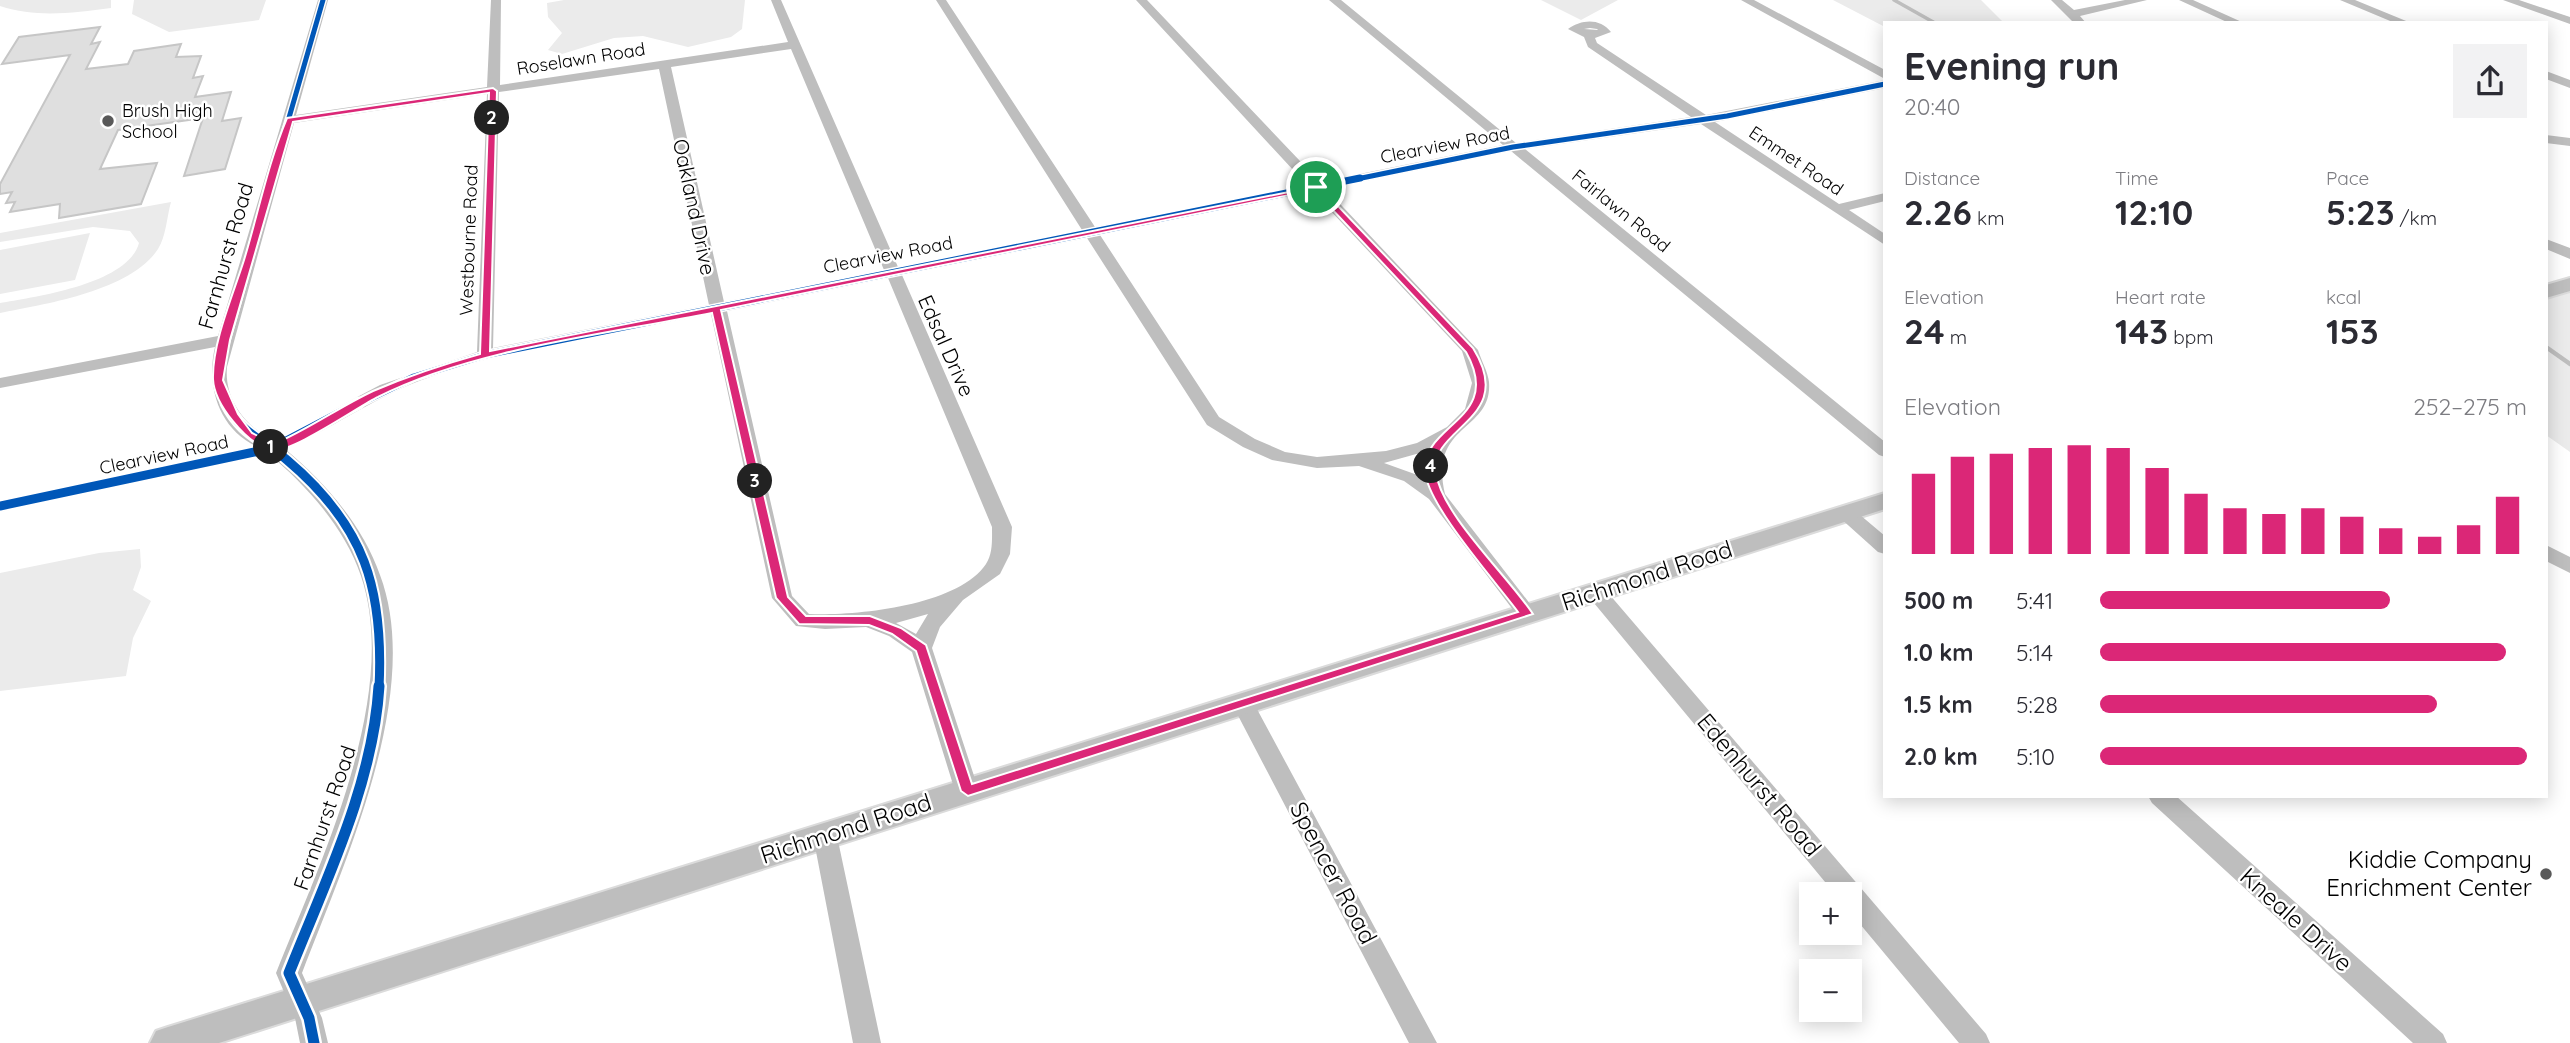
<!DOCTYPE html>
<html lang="en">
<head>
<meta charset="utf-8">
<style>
	body { margin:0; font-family:Quicksand,sans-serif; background:#f2f2f3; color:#2b2b33; height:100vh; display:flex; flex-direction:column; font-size:26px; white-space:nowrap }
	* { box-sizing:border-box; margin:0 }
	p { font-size:23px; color:#7c7c81 }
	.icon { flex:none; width:38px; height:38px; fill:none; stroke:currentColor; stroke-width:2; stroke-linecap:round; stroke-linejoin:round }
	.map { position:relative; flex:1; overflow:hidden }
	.drawer { position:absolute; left:1883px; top:21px; width:665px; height:777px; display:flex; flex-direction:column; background:#fff; border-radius:0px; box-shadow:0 4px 18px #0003 }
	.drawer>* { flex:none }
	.controls { position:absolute; left:1799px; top:882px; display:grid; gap:14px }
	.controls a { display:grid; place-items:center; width:63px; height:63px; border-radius:0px; background:#fff; box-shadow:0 4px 18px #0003; font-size:35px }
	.pin { position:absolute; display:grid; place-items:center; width:60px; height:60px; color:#fff; margin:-30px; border:4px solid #fff; border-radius:50%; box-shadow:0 2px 7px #0007 }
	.km { position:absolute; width:35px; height:35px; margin:-18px; border-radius:50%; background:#222; color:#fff; font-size:19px; line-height:35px; text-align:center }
	.round { display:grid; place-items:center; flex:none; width:74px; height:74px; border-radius:0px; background:#f2f2f3 }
	.head { display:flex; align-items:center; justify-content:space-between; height:119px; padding:0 21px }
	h1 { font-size:38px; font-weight:800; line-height:52px }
	.figures { display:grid; grid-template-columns:repeat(3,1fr); gap:10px; height:119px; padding:7px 21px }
	.figures div { display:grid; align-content:center }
	.figures b { font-size:35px; font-weight:800 }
	.figures small { font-size:19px; font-weight:400 }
	.figures p { font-size:19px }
	.chart { height:196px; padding:14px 21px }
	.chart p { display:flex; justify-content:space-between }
	.chart svg { width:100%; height:126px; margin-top:7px; stroke:#db2777; stroke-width:6 }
	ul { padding:0 21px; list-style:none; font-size:23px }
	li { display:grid; grid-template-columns:112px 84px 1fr; align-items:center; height:52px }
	li i { height:18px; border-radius:9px; background:#db2777 }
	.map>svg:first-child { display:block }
	.green { fill:#ebebeb }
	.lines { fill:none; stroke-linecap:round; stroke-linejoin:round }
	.stream-far1 { stroke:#bebebe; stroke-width:3.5 }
	.stream { stroke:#bebebe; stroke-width:4.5 }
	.building { fill:#dfdfdf; stroke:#c6c6c6; stroke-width:2 }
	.major-casing { stroke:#dbdbdb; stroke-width:4 }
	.minor { fill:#bebebe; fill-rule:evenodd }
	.major { fill:#bebebe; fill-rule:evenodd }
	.cycleway-far3-casing { stroke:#fff; stroke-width:8 }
	.cycleway-far2-casing { stroke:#fff; stroke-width:10 }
	.cycleway-far1-casing { stroke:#fff; stroke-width:13 }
	.cycleway-casing { stroke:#fff; stroke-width:16 }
	.cycleway-far3 { stroke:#0057b8; stroke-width:5 }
	.cycleway-far2 { stroke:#0057b8; stroke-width:7 }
	.cycleway-far1 { stroke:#0057b8; stroke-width:9 }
	.cycleway { stroke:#0057b8; stroke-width:11 }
	.route { fill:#db2777; stroke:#fff; stroke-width:2; fill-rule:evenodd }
	.poi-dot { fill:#595959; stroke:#fff; stroke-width:2.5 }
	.labels { text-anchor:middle; stroke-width:5; stroke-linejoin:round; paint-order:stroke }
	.far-street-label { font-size:18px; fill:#000; stroke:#fff }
	.far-poi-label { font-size:18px; fill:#000; stroke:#fff; text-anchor:start }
	.street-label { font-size:21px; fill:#000; stroke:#fff }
	.near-street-label { font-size:24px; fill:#000; stroke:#fff }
	.near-poi-label { font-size:24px; fill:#000; stroke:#fff; text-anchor:end }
</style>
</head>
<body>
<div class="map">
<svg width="2570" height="1043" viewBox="0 0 2570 1043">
	<rect width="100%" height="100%" fill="#fff"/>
	<path class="green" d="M0,0H111V8C72,13 37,18 0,6Z
		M134,0H266L259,20L169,32L132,14Z
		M564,0H745L742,29L731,37L688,47L643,36L614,38L562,54L548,50L562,33L548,17L547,3Z
		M1541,0H1618L1581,20Z
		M1833,0H1981L2004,23H1885V27Z
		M171,202C167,216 166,237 158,249C131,291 45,304 0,313V303C35,297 128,284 139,243L130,231L93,227L0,242V233Z
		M90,233L75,280L0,294V250Z
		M2570,288V452L2546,435V292Z
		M140,549L141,567L133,590L151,601L133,638L126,676L0,691V573L99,553Z"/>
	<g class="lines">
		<path class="stream-far1" d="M1894,0L1935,23"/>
		<path class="stream" d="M2546,347L2570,364"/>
	</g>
	<path class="building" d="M100,27L91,44L100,42L86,69L128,64L134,51L181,44L176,57L201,56L193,78L203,76L195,97L231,92L222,121L241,118L225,169L184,176L203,118L118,130L100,169L157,163L141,204L59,218L60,204L10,212L15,202L6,203L12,192L0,194V184L70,55L2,64L19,37Z"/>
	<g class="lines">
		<g class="major-casing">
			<path id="major" d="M2570,278V291L2546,298V285Z
				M1885,493V509L219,1043H150L156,1031L168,1027Z"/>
		</g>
		<path class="minor" d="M318,0H328L296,115L487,87L491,0H501L500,85L788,42L771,0H781L898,267L1082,230L936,0H946L1095,227L1307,185L1136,0H1147L1320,182L1503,145L1329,0H1341L1516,143L1691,117L1588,47L1584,37L1568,29C1582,19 1600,18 1611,32L1595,38L1597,43L1706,115L1885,80V88L1715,122L1839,204L1885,193V201L1849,210L1885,234V245L1701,124L1525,149L1885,442V457L1879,455L1511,151L1326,189L1478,350C1481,360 1488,372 1489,382C1493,432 1428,423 1445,494L1534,609L1537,614L1534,619H1520L1429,499L1404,481L1359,466L1317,468L1272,460L1243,447L1207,425L1087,238L902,275L1012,527L1010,554L1000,574L963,600L940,627L932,648L979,791L975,798L967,800L959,798L955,791L912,652L889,636L866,627L825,629L796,626L772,598L711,314C614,334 512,346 419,381C372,399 331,429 285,449C325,482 363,526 380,575C424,692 344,863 302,973L322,1018L328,1043H300L295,1018L276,973C320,863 401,695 361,576C345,528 307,486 269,454L0,512V500L256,446C218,428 206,385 215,347L0,388V378L218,336ZM1590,28L1597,29L1598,30L1584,29ZM791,49L884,270L724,302L671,67ZM659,69L709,305L493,348L499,92ZM487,94L477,352L380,385L274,441C246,427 224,400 227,367L294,123ZM1313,192L1462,351L1472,383L1465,409L1447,427L1417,443L1386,451L1317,457L1285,452L1255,439L1219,417L1100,235ZM888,278L992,527C992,539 993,554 986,564C958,606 855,616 809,614L792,596L727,311ZM1427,451L1423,477L1384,463ZM928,614L916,634L896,623Z
			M1741,0H1754L1885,70V79Z
			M2051,0H2062L2074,10L2125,0H2147L2080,16L2086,23H2074Z
			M2179,0H2193L2244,23H2229Z
			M2340,0H2355L2411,23H2395Z
			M2503,0H2519L2570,17V24Z
			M2546,71L2570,80V88L2546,79Z
			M2546,135L2570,138V146L2546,143Z
			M2546,239L2570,248V259L2546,249Z
			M1846,507L1853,509L1885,536V554L1878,552L1839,517L1836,513Z
			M2546,545L2570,557V573L2546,561Z
			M1596,585L1603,587L1986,1034L1990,1043H1959L1850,912V894H1835L1589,597L1586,592L1589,587Z
			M1243,696L1251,698L1437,1043H1409L1232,704L1235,698Z
			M2148,796H2176L2443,1034L2447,1043H2413L2152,803Z
			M825,826L834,829L837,836L881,1043H853L813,836L816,829Z"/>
		<use href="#major" class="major"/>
		<g class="cycleway-far3-casing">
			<path id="cycleway-far3" d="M271,180L323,0
				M1352,180L1513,147L1727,116L1885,84"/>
		</g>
		<g class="cycleway-far2-casing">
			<path id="cycleway-far2" d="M227,405L219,382L220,361L272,178
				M356,405L414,377L485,355L1360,178"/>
		</g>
		<g class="cycleway-far1-casing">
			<path id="cycleway-far1" d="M226,403C242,435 262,438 287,460C365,526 384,589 379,688
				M0,506L273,448L359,403"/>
		</g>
		<g class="cycleway-casing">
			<path id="cycleway" d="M314,1043L309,1018L289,973C325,882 373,785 379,686"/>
		</g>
		<use href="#cycleway-far3" class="cycleway-far3"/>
		<use href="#cycleway-far2" class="cycleway-far2"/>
		<use href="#cycleway-far1" class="cycleway-far1"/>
		<use href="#cycleway" class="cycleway"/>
	</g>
	<path class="route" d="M493,88L497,91L490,351L1319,186L1473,348C1518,420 1429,426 1436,473C1442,515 1508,576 1533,614L968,796L961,791L916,651L892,634L869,625L799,624L776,598L712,313C607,334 473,349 378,397C359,406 288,456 270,450C246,443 214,404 213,379C212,343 233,295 244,260C258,214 268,163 287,118ZM489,93L480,354C444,364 408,376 373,391C339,407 309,429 274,444L252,433L238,414L223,380L230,340L293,122ZM1314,190L1466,352C1504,420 1422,423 1425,471C1427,505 1495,581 1518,612L972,784L926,645L901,628L870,616H806L788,597L721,310Z"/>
	<g class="poi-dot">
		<circle cx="108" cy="121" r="7"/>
		<circle cx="2546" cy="874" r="7"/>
	</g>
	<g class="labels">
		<g class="far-street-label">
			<text transform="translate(581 59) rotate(-9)" y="6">Roselawn Road</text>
			<text transform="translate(1445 145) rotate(-11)" y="6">Clearview Road</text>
			<text transform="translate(1796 161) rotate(34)" y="6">Emmet Road</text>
			<text transform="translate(1621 211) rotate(39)" y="6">Fairlawn Road</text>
			<text transform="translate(469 240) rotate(-88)" y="6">Westbourne Road</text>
			<text transform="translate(888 255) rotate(-11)" y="6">Clearview Road</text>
			<text transform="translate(164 455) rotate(-12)" y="6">Clearview Road</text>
		</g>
		<g class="far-poi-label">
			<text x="122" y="117">Brush High<tspan x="122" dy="21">School</tspan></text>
		</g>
		<g class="street-label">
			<text transform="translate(694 207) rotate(78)" y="7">Oakland Drive</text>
			<text transform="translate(226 256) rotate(-74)" y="7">Farnhurst Road</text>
			<text transform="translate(946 346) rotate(66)" y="7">Edsal Drive</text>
			<text transform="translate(325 818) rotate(-71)" y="7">Farnhurst Road</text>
		</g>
		<g class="near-street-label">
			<text transform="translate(1647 576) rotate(-18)" y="8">Richmond Road</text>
			<text transform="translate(1759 785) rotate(50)" y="8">Edenhurst Road</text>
			<text transform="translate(846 829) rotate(-18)" y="8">Richmond Road</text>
			<text transform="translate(1333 873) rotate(62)" y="8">Spencer Road</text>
			<text transform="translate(2296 920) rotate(42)" y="8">Kneale Drive</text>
		</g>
		<g class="near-poi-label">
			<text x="2532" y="868">Kiddie Company<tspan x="2532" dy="28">Enrichment Center</tspan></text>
		</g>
	</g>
</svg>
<div class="controls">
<a>+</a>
<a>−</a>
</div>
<div class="pin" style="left:1316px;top:187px;background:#1e9e55"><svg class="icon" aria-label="arrive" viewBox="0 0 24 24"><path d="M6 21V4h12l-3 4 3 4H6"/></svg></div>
<b class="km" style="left:271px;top:447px">1</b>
<b class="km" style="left:492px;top:118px">2</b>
<b class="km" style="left:755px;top:481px">3</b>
<b class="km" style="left:1431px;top:466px">4</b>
<section class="drawer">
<div class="head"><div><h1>Evening run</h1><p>20:40</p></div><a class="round"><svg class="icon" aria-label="share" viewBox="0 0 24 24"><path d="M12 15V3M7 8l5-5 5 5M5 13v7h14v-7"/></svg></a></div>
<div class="figures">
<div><p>Distance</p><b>2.26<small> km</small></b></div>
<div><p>Time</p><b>12:10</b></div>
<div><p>Pace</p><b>5:23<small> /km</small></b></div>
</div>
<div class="figures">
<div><p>Elevation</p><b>24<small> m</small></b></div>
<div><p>Heart rate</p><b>143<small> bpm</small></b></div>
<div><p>kcal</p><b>153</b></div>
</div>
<div class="chart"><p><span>Elevation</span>252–275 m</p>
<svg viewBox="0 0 160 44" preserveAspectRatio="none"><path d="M5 44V16M15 44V10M25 44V9M35 44V7M45 44V6M55 44V7M65 44V14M75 44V23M85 44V28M95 44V30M105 44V28M115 44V31M125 44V35M135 44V38M145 44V34M155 44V24"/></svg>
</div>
<ul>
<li><b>500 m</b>5:41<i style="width:68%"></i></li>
<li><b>1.0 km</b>5:14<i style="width:95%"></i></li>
<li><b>1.5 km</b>5:28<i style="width:79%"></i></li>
<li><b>2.0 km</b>5:10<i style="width:100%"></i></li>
</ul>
</section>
</div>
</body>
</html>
